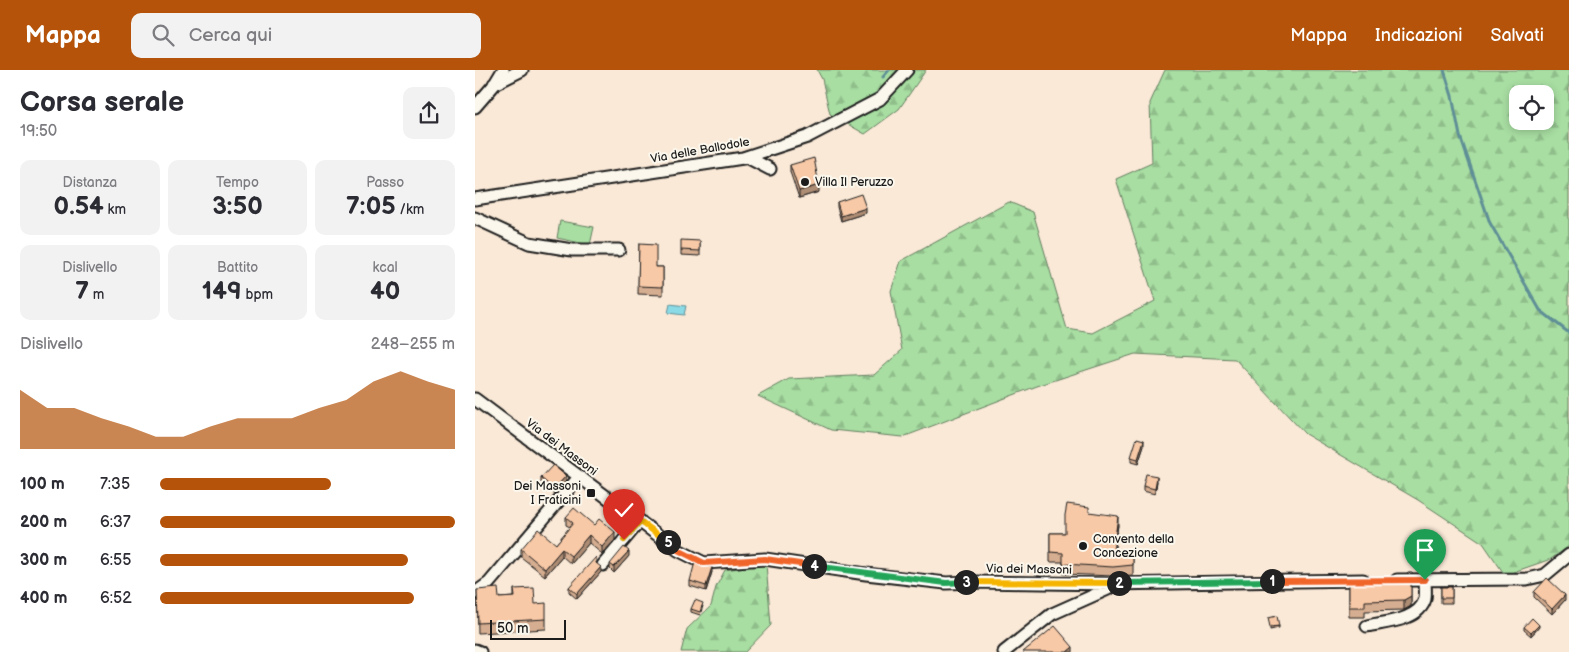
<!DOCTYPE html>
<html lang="it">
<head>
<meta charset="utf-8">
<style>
	body { margin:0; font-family:"Balsamiq Sans",sans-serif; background:#f2f2f3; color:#2b2b33; height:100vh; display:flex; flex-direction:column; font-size:19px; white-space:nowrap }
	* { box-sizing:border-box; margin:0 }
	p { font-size:16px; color:#7c7c81 }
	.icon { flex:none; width:28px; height:28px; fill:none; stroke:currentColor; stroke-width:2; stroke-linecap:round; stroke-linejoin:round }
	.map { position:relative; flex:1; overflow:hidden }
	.details { display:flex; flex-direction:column; background:#fff; width:475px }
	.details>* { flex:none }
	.fabs { position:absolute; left:1034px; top:15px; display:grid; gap:10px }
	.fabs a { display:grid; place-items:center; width:45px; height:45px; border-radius:10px; background:#fff; box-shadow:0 2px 8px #0003; font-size:25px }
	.scale { position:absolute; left:15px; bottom:12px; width:76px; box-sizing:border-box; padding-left:5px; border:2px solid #1c1c1c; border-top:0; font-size:14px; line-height:18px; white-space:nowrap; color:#1c1c1c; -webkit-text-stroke:4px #fbf7ec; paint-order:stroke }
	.pin { position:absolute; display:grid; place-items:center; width:42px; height:42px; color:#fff; margin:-51px -21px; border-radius:50% 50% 50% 0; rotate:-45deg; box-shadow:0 0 5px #0007 }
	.pin .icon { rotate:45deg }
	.km { position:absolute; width:25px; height:25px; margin:-12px; border-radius:50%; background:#222; color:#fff; font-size:14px; line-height:25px; text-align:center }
	.round { display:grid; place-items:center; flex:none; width:52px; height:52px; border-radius:10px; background:#f2f2f3 }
	.headline { display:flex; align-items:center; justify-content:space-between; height:85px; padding:0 20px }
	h1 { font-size:28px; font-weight:700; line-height:38px }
	.stats { display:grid; grid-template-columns:repeat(3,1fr); gap:8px; height:85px; padding:5px 20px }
	.stats div { display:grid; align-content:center; border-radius:10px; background:#f2f2f3; text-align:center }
	.stats b { font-size:25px; font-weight:700 }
	.stats small { font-size:14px; font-weight:400 }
	.stats p { font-size:14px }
	.chart { height:140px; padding:10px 20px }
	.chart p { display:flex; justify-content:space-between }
	.chart svg { width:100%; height:90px; margin-top:5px; fill:#b45309; opacity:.7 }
	ul { padding:0 20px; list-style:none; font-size:16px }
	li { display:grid; grid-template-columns:80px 60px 1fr; align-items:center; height:38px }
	li i { height:12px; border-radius:6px; background:#b45309 }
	header { display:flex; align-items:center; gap:30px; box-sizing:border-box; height:70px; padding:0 25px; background:#b45309; color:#fff }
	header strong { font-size:24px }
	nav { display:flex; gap:28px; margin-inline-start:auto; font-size:18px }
	.search { width:350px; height:45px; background:#f2f2f3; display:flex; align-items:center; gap:12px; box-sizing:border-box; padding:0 18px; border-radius:10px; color:#7c7c81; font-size:19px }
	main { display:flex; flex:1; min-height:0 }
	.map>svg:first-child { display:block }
	.forest { fill:url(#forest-firs); stroke:#627d5f; fill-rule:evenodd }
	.garden { fill:#a8dea2; stroke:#627d5f }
	.water { fill:url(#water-ripples); stroke:#5f8f96 }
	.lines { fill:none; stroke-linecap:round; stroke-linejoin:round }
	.stream { stroke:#5f8f96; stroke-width:3 }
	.minor-casing { stroke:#1c1c1c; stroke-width:15 }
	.minor { stroke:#fbf7ec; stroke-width:11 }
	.wall { fill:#d5ad90; stroke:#1c1c1c }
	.shaded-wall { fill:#ae8d75; stroke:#1c1c1c }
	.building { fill:#f8c9a7; stroke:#1c1c1c }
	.split-1-casing { stroke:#fff; stroke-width:10 }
	.split-2-casing { stroke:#fff; stroke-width:10 }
	.split-3-casing { stroke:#fff; stroke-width:10 }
	.split-4-casing { stroke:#fff; stroke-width:10 }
	.split-5-casing { stroke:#fff; stroke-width:10 }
	.split-6-casing { stroke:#fff; stroke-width:10 }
	.split-1 { stroke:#f0652b; stroke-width:6 }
	.split-2 { stroke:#22a559; stroke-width:6 }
	.split-3 { stroke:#f5b400; stroke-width:6 }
	.split-4 { stroke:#22a559; stroke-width:6 }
	.split-5 { stroke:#f0652b; stroke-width:6 }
	.split-6 { stroke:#f5b400; stroke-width:6 }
	.poi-dot { fill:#1c1c1c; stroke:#fbf7ec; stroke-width:2 }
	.labels { text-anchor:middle; stroke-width:4; stroke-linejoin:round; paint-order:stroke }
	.street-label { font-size:12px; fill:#1c1c1c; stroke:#fbf7ec }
	.poi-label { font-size:12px; fill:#1c1c1c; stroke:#fbf7ec; text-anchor:start }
</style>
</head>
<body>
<header>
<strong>Mappa</strong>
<div class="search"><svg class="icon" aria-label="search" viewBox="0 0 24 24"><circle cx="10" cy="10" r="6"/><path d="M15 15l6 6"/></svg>Cerca qui</div>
<nav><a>Mappa</a><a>Indicazioni</a><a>Salvati</a></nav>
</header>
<main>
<section class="details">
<div class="headline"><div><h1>Corsa serale</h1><p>19:50</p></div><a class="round"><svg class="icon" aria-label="share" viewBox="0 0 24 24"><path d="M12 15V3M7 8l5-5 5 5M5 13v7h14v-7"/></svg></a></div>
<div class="stats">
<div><p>Distanza</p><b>0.54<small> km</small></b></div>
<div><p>Tempo</p><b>3:50</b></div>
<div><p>Passo</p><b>7:05<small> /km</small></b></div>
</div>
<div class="stats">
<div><p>Dislivello</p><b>7<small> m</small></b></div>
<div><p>Battito</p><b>149<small> bpm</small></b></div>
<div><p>kcal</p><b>40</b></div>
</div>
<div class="chart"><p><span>Dislivello</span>248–255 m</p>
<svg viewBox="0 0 160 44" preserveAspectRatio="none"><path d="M0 44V15L10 24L20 24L30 29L40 33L50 38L60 38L70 33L80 29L90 29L100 29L110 24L120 20L130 11L140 6L150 11L160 15V44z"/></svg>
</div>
<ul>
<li><b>100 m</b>7:35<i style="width:58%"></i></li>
<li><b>200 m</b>6:37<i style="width:100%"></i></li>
<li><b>300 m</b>6:55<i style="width:84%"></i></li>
<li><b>400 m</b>6:52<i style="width:86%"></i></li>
</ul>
</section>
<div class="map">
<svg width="1094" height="582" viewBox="0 0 1094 582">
	<defs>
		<pattern id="forest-firs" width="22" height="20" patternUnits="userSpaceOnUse" patternTransform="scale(1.25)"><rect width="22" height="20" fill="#a8dea2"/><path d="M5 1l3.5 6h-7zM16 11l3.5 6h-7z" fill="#90be8b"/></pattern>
		<pattern id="water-ripples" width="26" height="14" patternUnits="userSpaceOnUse" patternTransform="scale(1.25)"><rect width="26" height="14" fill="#8bdbe7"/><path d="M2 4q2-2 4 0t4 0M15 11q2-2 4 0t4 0" fill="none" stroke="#77bbc6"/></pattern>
	</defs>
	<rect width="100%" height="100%" fill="#fae9d7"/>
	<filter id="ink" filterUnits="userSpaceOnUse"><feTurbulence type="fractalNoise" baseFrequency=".02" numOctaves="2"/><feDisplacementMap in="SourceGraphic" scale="10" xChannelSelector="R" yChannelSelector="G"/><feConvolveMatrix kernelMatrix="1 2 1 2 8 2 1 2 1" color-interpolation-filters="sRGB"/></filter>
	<g filter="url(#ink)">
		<path class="forest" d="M342,0H451L424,39L390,64L355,44L347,9Z
			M690,0H1094V476L1076,489L1030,505L1008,473L943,430L830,364L760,289L660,284L562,316L428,367L356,360L283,326L314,309L399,305L427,280L416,221L426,191L534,132L558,142L592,259L618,263L680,231L641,109L677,93L675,33ZM1042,24H1070V51H1042Z
			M291,494L296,555L270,582H206L212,559L236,536L241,517L250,500Z"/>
		<path class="garden" d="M85,151L119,157L115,175L82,168Z"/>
		<path class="water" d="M195,234L211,236L209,245L193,243Z"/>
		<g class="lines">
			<path class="stream" d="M969,0L977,26L985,66L1015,153L1065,240L1094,263
				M408,7L414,0"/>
			<g class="minor-casing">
				<path id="minor" d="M19,14L47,0
					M0,37L19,15L28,0
					M272,87L295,99
					M0,129L268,88L332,67L405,29L432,0
					M0,148L54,173L97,180H144
					M0,329L203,480L229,493L290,489L391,504L471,513L498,512L635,514L888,510
					M128,495L165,451
					M922,510L1052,509L1070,505L1094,485
					M0,523L14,513L104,407
					M892,556C910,552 944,551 950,529C951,523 950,516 950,510
					M0,580L5,582
					M529,582L577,544L633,519L635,514"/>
			</g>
			<use href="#minor" class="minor"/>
		</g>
		<path class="wall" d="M315,95L344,122L324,128L315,102Z
			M362,132L391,143L366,151L362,137Z
			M225,171V186L206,185V180Z
			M164,174L181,197H188V225L163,224Z
			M669,376L663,394L656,392V387Z
			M66,408L91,411L79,424L66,413Z
			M682,411L680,424L668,421V416Z
			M614,442L643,455L639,482H658V505L638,506L588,504V492H575V463H590Z
			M91,447L119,455L140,470L127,484L114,473L96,494L87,486L70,506L46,487V479L81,474L95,457L91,455Z
			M154,486L139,503L135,499V494Z
			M121,493L126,502L102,529L94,522V517Z
			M237,502L231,521L215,516V511Z
			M936,508V536L929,540L890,541V547H874V509Z
			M966,517H977V533H966Z
			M39,519L60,534L71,549V559L3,563L2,520L24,528L39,527Z
			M1059,522L1090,530L1077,544L1059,527Z
			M228,536L225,545L216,542V539Z
			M1049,557H1064L1056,566L1049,560Z"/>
		<path class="shaded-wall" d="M344,115V122L324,128V121Z
			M391,138V143L366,151V146Z
			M669,370V376L663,394V389Z
			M91,406V411L79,424V419Z
			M682,406V411L680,424V419Z
			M643,446V455L638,491V482Z
			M140,462V470L127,484V477Z
			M114,465V473L96,494V486Z
			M87,479V486L70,506V499Z
			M154,481V486L139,503V497Z
			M126,497V502L102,529V524Z
			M237,497V502L231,521V516Z
			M1090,525V530L1077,544V539Z
			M936,526V536L929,540V530Z
			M1064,555V557L1056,566V563Z
			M804,556V558L795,560V557Z
			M598,577V582H592Z"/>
		<path class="building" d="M339,88L344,115L324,121L315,95Z
			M386,124L391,138L366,146L362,132Z
			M206,170L225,171V181L206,180Z
			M164,174L181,175V197H188V217L163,216Z
			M662,368L669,370L663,389L656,387Z
			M78,395L91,406L79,419L66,408Z
			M671,404L682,406L680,419L668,416Z
			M592,434L614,437V442L643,446L638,482H658V495L638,497L588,494V483L575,482V463H590V445Z
			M99,438L119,455L124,449L140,462L127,477L114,465L96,486L87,479L70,499L46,479L63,459L81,474L98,453L91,447Z
			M149,477L154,481L139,497L135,494Z
			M121,487V493L126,497L102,524L94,517Z
			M220,492L237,497L231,516L215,511Z
			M936,508V526L929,530L890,531V537H874V509Z
			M1072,508L1090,525L1077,539L1059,522Z
			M966,517H977V528H966Z
			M23,518L24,528L40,527L39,519L59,518L60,534L71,533V549L3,553L2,520Z
			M220,530L228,533L225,542L216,539Z
			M802,546L804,556L795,557L793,548Z
			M1057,548L1064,555L1056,563L1049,557Z
			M580,556L598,577L592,582H548Z"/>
	</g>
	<g class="lines" filter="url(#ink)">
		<g class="split-1-casing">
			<path id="split-1" d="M797,511L950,510"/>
		</g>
		<g class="split-2-casing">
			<path id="split-2" d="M644,513L797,511"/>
		</g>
		<g class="split-3-casing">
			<path id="split-3" d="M491,512L644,513"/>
		</g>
		<g class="split-4-casing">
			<path id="split-4" d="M339,496L471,513L491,512"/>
		</g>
		<g class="split-5-casing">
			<path id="split-5" d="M193,472L203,480L229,493L290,489L339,496"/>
		</g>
		<g class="split-6-casing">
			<path id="split-6" d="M149,470L165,451L193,472"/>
		</g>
		<use href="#split-1" class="split-1"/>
		<use href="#split-2" class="split-2"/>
		<use href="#split-3" class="split-3"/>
		<use href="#split-4" class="split-4"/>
		<use href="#split-5" class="split-5"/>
		<use href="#split-6" class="split-6"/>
	</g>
	<g class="poi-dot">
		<circle cx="330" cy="112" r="5"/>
		<rect x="111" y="418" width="10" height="10" rx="2.5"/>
		<circle cx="608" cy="476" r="5"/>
	</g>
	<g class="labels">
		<g class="street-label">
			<text transform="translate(225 80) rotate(-10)" y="4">Via delle Ballodole</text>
			<text transform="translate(87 377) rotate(37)" y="4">Via dei Massoni</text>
			<text transform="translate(554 499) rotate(1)" y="4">Via dei Massoni</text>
		</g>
		<g class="poi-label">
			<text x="340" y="116">Villa Il Peruzzo</text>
			<text x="106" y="420" text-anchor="end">Dei Massoni<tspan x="106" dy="14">I Fraticini</tspan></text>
			<text x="618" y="473">Convento della<tspan x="618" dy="14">Concezione</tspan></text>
		</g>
	</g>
</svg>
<div class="fabs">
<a><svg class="icon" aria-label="locate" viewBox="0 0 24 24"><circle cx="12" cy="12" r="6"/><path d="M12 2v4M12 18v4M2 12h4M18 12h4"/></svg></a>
</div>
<div class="scale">50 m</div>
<div class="pin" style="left:950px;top:510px;background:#1e9e55"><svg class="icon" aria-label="arrive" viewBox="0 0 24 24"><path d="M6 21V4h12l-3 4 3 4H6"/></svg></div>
<div class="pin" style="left:149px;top:470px;background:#d93025"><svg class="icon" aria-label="check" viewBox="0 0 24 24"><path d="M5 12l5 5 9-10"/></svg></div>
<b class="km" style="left:797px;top:511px">1</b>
<b class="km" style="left:644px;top:513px">2</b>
<b class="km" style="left:491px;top:512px">3</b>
<b class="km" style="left:339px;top:496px">4</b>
<b class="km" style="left:193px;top:472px">5</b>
</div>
</main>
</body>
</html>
